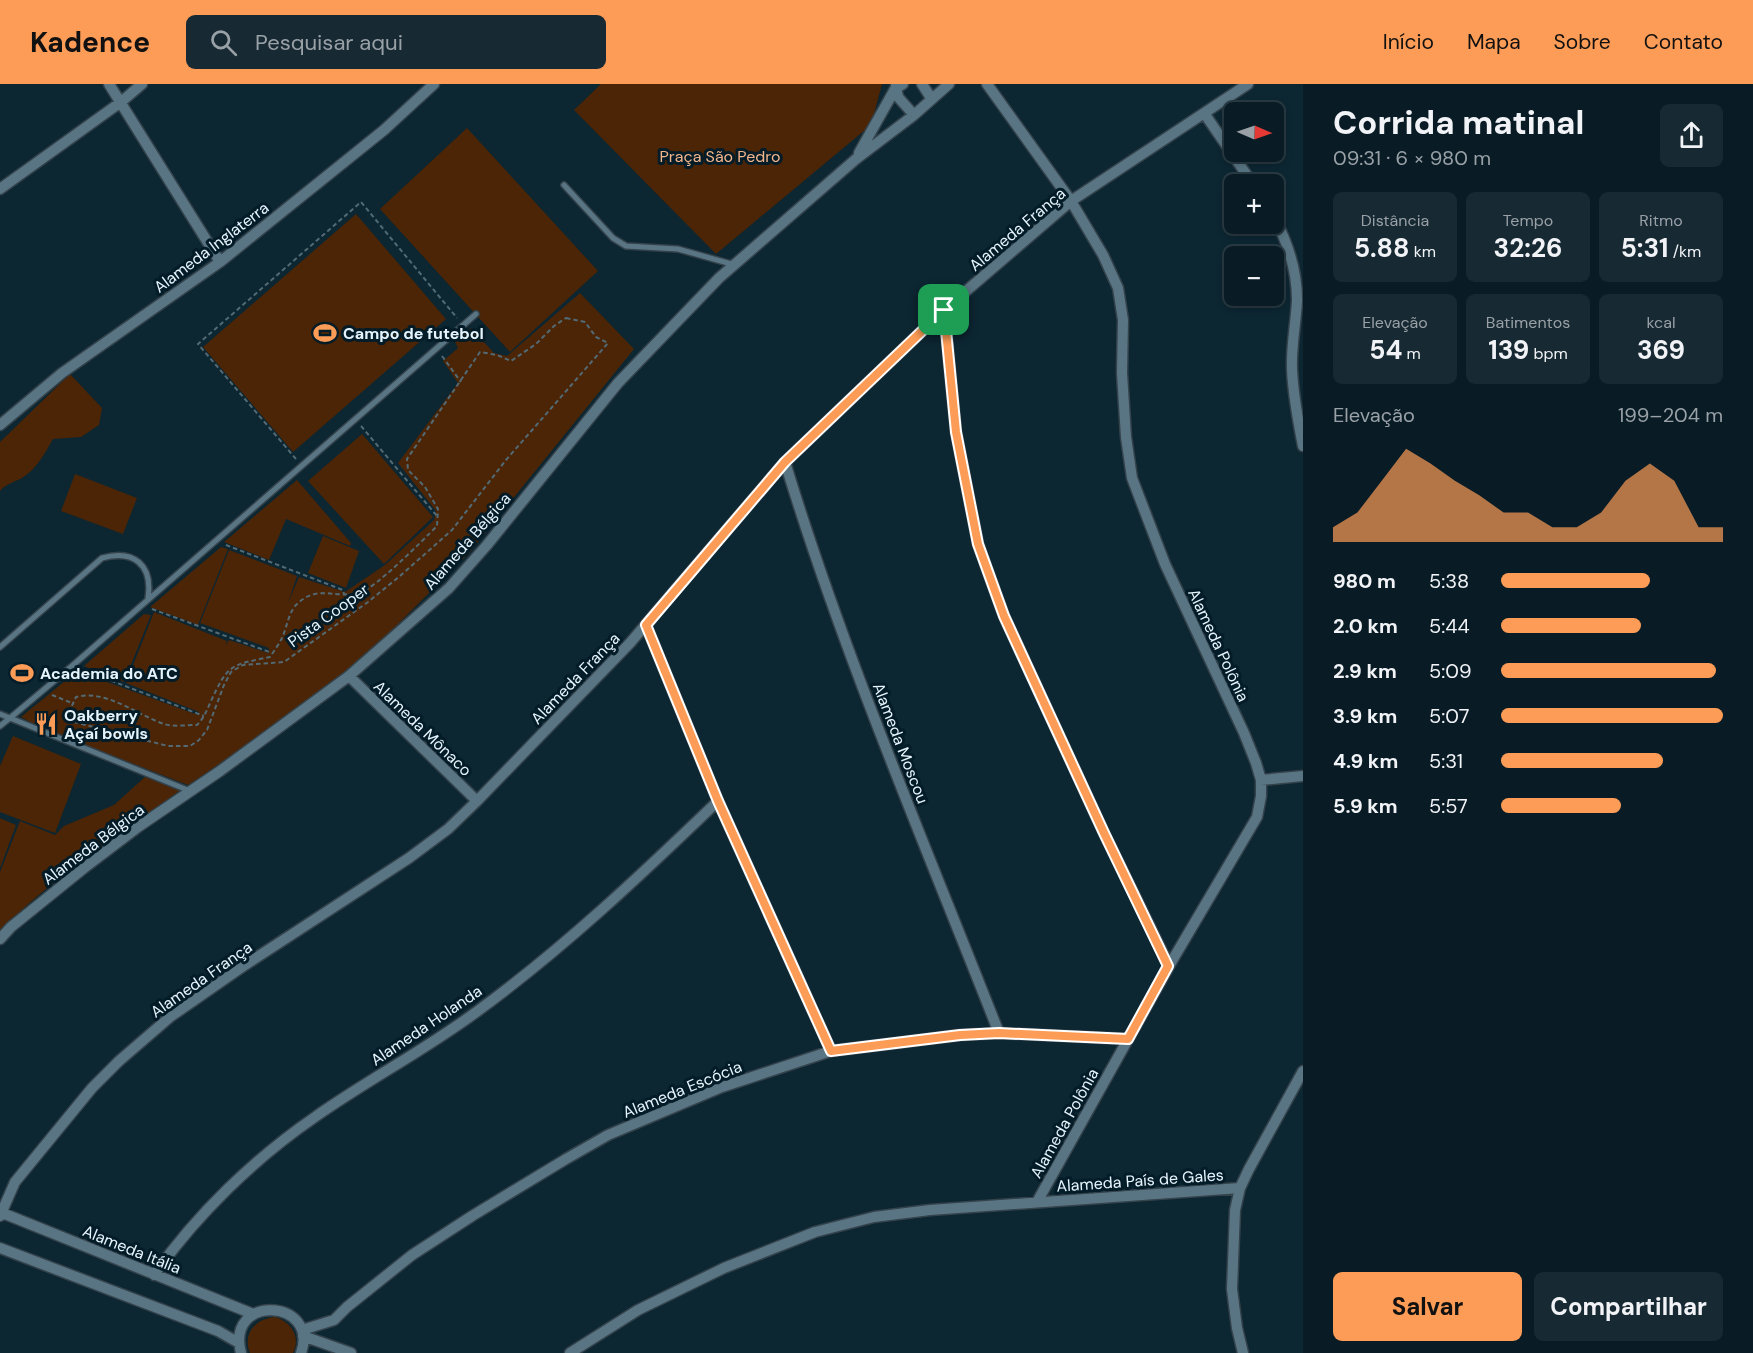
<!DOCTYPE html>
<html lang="pt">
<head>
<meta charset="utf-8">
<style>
	body { margin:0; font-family:"DM Sans",sans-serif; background:#172932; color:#f1f3f6; height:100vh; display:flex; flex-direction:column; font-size:22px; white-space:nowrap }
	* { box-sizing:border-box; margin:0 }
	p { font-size:20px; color:#99a1a7 }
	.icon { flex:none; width:33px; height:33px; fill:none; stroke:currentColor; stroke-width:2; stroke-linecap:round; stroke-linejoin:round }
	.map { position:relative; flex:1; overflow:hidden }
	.panel { display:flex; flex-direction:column; background:#091c26; width:450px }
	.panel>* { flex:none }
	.needle { width:39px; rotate:92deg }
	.fabs { position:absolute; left:1224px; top:18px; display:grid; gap:12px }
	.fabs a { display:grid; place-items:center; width:60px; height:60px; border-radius:9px; background:#091c26; box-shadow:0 3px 9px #0003,0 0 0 2px #293a43; font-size:30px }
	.pin { position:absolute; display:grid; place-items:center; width:51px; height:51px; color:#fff; margin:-26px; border-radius:12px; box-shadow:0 3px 9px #0006 }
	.round { display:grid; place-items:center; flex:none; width:63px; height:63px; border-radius:9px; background:#172932 }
	.overview { display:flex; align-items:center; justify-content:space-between; height:102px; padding:0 30px }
	h1 { font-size:33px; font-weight:700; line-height:45px }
	.metrics { display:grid; grid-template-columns:repeat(3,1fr); gap:9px; height:102px; padding:6px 30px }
	.metrics div { display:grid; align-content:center; border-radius:9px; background:#172932; text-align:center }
	.metrics b { font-size:26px; font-weight:700 }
	.metrics small { font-size:16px; font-weight:400 }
	.metrics p { font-size:16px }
	.chart { height:168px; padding:12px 30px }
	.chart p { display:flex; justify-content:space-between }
	.chart svg { width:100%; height:108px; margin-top:6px; fill:#fd9c56; opacity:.7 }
	.action { display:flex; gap:12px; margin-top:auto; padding:12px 30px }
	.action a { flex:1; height:69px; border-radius:9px; background:#fd9c56; color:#111; font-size:24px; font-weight:700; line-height:69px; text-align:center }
	.action a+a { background:#172932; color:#f1f3f6 }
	ul { padding:0 30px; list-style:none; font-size:20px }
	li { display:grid; grid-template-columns:96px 72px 1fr; align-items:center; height:45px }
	li i { height:15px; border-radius:8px; background:#fd9c56 }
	header { display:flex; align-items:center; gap:36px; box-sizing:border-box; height:84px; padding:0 30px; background:#fd9c56; color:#111 }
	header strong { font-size:28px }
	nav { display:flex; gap:33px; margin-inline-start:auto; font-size:21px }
	.search { width:420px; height:54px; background:#172932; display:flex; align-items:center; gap:15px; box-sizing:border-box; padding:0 21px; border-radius:9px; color:#99a1a7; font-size:22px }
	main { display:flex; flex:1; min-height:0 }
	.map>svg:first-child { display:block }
	.green { fill:#4b2505 }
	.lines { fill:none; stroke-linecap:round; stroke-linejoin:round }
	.lane-casing { stroke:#33424b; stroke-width:8 }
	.street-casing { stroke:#33424b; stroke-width:13 }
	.path { stroke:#536a74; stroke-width:2; stroke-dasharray:4.5 3; stroke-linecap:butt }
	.lane { stroke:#597583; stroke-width:5 }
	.street { stroke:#597583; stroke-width:10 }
	.route-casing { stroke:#fff; stroke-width:12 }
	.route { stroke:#fd9c56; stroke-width:8 }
	.labels { text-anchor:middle; stroke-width:6; stroke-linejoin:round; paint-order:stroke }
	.park-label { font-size:16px; fill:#f6b68b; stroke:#031c28 }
	.street-label { font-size:16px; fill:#e6f5fd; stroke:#031c28 }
	.poi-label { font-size:16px; font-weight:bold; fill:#e6f5fd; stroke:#031c28; text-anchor:start }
</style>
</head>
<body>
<header>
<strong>Kadence</strong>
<div class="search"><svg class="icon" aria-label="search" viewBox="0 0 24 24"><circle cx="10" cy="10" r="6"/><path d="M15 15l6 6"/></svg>Pesquisar aqui</div>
<nav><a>Início</a><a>Mapa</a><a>Sobre</a><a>Contato</a></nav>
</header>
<main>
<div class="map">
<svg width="1303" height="1269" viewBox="0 0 1303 1269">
	<rect width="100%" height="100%" fill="#0c2632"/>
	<path class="green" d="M601,0H882L871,41L716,170L574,26Z
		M467,44L598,187L510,268L380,125Z
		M356,130L446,235L293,368L203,263Z
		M580,209L634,265L469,469L375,563L319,609L237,669L188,701L54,649L58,638L42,632L34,640L21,633L77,587L198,631L199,628L126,599L154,528L227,557L226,561L229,556L268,569L269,564L200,539L229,466L297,492L288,519L299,493L345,508L385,481L434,436L436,427L398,379L458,299L443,277L458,264L455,258L471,244L494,269L507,272Z
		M70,290L102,324L99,341L81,353L53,355C45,369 36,386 22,394C14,398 6,400 0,407V358Z
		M362,350L433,433L384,480L308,397Z
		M75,390L137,414L123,450L61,427Z
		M297,396L351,459L350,462L286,435L269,476L224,458Z
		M323,452L359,467L346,504L308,489Z
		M221,463L228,465L198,541L150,523Z
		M144,530L151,531L124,598L84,582Z
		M13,652L81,680L55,749L0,728V682Z
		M146,692L181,706C119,750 53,793 0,847V788L20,737L55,751L64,742L114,721Z
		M0,734L16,741L0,784Z
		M276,1233C292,1239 301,1253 293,1269H250C242,1249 256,1234 276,1233Z"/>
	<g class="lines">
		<g class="lane-casing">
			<path id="lane" d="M564,101L613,154L626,162L678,165L735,181
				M0,563L102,474C134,465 153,481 148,514
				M0,630L10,634L72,582L476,230
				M0,642L10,634L190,707"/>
		</g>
		<g class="street-casing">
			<path id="street" d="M109,0L220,178
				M922,0L931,14
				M987,0L1071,117L1103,171L1118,204L1123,236L1122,289L1126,353L1132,394L1165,480L1244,649L1256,679L1261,696V712L1257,733L1169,882L1037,1118
				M896,1L898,13L914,31
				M1204,29L1253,100
				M859,69L895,5L903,0
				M0,105L121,18L142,0
				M1274,133C1288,159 1297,186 1297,216C1296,239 1291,262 1292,285C1293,311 1298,337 1303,362
				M944,226L956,348L978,460L1004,532L1104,749L1169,882
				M0,341L62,289L220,178L384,46L434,0
				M785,378C844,572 925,760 999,949
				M646,541L718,717L831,967
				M349,592L477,717
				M1261,696L1303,692
				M0,855L11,843L84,784L138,743L220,687L349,592L449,504L487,461L618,299L719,194L856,75L914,31L949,0
				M0,1128L253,1230
				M0,1132L15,1098L92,1004L119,977L170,933L245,881L409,774L448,745L477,717L630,559L785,378L944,226L1071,117L1248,0
				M0,1164L218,1247L239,1259
				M154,1191C197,1130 254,1075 315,1033C369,995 427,965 479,926C565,863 642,790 718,717
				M302,1246L334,1236L347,1223L412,1171L472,1132L566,1075L608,1051L722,1003L831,967L960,951L999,949L1128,955
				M303,1252L351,1269
				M241,1269C225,1209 320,1215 301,1269
				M570,1269L638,1226L724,1184L815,1148L874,1133L930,1126L1240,1104
				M1243,1269L1237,1244L1232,1205L1235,1126L1240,1104L1249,1085L1303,987"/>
		</g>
		<path class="path" d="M566,234L585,238L596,253L608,259L506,376L452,446L400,492L368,518L284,578L243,581L231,588L224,601L207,646L199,656L190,662H168L74,638L69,628L76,613C106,605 137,631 164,640C173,643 187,641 197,641C204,634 207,626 211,617C228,580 231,581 270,573C274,567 279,560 282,554C287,543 289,527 297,520C318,500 335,515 359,509C376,504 422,457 437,442L438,425L425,403L408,386L407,375L480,268L497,271L511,277L536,260L554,242Z
			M442,272L461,298
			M361,342L437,432
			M296,375L198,260L361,118L457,234
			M226,461L343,506L344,510
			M152,525L272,569
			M83,586L204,632
			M52,611L72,619"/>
		<use href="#lane" class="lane"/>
		<use href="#street" class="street"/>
	</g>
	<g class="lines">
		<g class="route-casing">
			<path id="route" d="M944,226L956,348L978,460L1004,532L1104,749L1168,882L1128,955L999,949L960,951L831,967L718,717L646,541L785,378Z"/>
		</g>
		<use href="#route" class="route"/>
	</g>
	<defs>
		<g id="stadium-bare" transform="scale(1.8)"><path d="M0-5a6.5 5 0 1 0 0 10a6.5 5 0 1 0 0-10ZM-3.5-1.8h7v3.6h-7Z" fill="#fd9c56" stroke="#031c28" stroke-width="2.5" paint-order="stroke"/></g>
		<g id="restaurant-bare" transform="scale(1.8)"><path d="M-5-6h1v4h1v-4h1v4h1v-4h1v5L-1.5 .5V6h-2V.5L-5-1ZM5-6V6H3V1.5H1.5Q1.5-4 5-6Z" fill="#fd9c56" stroke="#031c28" stroke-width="2.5" paint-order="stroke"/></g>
	</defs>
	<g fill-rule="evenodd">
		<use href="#stadium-bare" x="325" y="249"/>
		<use href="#stadium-bare" x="22" y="589"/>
		<use href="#restaurant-bare" x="46" y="640"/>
	</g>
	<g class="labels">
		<g class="park-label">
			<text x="720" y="78">Praça São Pedro</text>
		</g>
		<g class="street-label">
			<text transform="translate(1017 145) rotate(-40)" y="6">Alameda França</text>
			<text transform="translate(211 163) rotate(-37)" y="6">Alameda Inglaterra</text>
			<text transform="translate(467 457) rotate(-49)" y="6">Alameda Bélgica</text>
			<text transform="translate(328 531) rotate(-36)" y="6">Pista Cooper</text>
			<text transform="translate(1219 561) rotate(65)" y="6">Alameda Polônia</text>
			<text transform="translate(575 594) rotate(-46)" y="6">Alameda França</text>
			<text transform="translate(423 644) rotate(44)" y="6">Alameda Mônaco</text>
			<text transform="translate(901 659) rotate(69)" y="6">Alameda Moscou</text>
			<text transform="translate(93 760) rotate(-37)" y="6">Alameda Bélgica</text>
			<text transform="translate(201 895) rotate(-35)" y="6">Alameda França</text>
			<text transform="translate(426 941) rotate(-34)" y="6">Alameda Holanda</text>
			<text transform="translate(682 1005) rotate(-22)" y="6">Alameda Escócia</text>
			<text transform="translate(1064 1039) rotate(-61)" y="6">Alameda Polônia</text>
			<text transform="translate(1140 1096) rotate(-4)" y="6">Alameda País de Gales</text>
			<text transform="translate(132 1165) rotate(22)" y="6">Alameda Itália</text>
		</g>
		<g class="poi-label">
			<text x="343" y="255">Campo de futebol</text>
			<text x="40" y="595">Academia do ATC</text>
			<text x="64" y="637">Oakberry<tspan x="64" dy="18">Açaí bowls</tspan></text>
		</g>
	</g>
</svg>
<div class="fabs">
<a><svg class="needle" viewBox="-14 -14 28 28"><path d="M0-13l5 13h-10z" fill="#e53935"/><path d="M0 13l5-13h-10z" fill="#99a1a7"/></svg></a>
<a>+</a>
<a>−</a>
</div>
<div class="pin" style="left:944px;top:226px;background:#1e9e55"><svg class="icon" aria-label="arrive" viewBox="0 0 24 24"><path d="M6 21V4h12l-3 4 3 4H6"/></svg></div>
</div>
<section class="panel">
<div class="overview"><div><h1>Corrida matinal</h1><p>09:31 · 6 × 980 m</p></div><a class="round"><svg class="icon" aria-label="share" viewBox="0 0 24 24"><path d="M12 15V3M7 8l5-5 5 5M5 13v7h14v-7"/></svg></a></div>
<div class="metrics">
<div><p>Distância</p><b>5.88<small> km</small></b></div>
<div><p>Tempo</p><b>32:26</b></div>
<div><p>Ritmo</p><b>5:31<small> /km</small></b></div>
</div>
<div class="metrics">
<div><p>Elevação</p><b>54<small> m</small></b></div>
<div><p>Batimentos</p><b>139<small> bpm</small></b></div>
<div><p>kcal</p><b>369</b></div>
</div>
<div class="chart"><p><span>Elevação</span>199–204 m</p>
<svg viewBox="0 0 160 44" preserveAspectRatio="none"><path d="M0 44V38L10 32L20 19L30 6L40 12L50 19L60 25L70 32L80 32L90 38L100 38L110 32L120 19L130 12L140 19L150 38L160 38V44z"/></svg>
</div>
<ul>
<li><b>980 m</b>5:38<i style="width:67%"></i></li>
<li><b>2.0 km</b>5:44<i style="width:63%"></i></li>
<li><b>2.9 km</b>5:09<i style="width:97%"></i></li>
<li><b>3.9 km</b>5:07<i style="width:100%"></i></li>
<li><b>4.9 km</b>5:31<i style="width:73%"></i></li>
<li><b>5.9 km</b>5:57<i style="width:54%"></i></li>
</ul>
<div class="action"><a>Salvar</a><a>Compartilhar</a></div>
</section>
</main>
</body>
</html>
